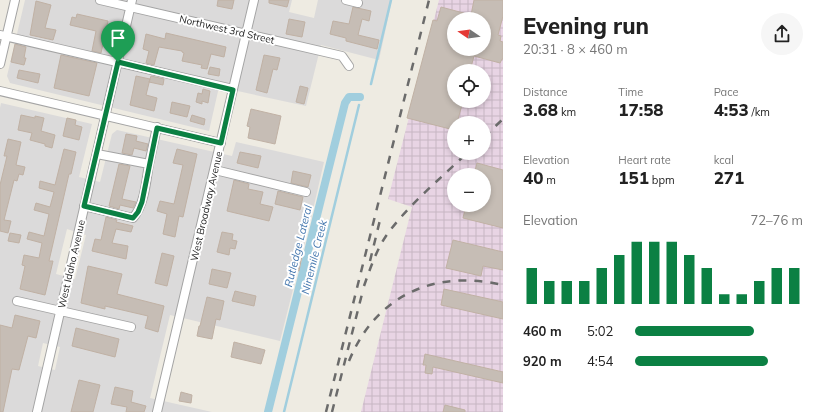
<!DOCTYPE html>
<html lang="en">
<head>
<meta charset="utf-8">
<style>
	body { margin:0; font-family:Mulish,sans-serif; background:#f6f6f6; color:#222; height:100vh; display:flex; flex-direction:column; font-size:15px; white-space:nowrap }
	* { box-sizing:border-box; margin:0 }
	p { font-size:13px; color:#767676 }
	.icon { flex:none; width:22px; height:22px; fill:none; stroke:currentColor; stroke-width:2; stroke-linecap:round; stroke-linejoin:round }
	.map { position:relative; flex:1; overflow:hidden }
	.panel { display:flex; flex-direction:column; background:#fff; width:320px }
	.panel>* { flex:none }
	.needle { width:26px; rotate:283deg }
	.fabs { position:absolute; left:447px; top:12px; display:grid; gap:8px }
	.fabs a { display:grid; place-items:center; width:44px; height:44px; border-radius:50%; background:#fff; box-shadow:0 2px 6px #0003; font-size:20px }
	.pin { position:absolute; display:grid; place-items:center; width:34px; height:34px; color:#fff; margin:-41px -17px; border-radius:50% 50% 50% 0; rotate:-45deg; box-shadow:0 0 4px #0007 }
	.pin .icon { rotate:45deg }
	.round { display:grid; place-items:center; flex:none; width:42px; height:42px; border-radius:21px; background:#f6f6f6 }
	.overview { display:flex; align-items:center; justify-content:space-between; height:68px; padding:0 20px }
	h1 { font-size:22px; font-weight:800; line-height:30px }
	.figures { display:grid; grid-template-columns:repeat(3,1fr); gap:6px; height:68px; padding:4px 20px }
	.figures div { display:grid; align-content:center }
	.figures b { font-size:17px; font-weight:800 }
	.figures small { font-size:11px; font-weight:400 }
	.figures p { font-size:11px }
	.chart { height:112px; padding:8px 20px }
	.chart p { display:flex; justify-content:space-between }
	.chart svg { width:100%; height:72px; margin-top:4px; stroke:#0b8043; stroke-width:6 }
	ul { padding:0 20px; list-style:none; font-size:13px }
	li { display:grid; grid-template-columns:64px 48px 1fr; align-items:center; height:30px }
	li i { height:10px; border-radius:5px; background:#0b8043 }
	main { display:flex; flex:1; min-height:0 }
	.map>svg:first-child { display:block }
	.residential { fill:#dbdada; fill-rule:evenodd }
	.industrial { fill:url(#industrial-grid); fill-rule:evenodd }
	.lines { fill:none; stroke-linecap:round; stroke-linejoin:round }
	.stream { stroke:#a1cede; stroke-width:2.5 }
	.canal { stroke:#a1cede; stroke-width:8 }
	.building { fill:#c6bdb5; stroke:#c0b1a4; fill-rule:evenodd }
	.minor-casing { stroke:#a4a4a4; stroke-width:10 }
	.minor { stroke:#fff; stroke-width:8 }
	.rail { stroke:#6b6b6b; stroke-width:2.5; stroke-dasharray:8 8; stroke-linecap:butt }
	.route-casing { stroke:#fff; stroke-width:8 }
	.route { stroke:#0b8043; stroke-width:5 }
	.labels { text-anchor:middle; stroke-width:4; stroke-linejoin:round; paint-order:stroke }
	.street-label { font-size:10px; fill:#1d1d1d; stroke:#fff }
	.water-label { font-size:11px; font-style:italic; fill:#4678af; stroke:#fff }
</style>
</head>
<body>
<main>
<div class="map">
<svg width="503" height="412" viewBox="0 0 503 412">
	<defs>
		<pattern id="industrial-grid" width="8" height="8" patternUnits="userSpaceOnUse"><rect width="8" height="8" fill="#e8d4e4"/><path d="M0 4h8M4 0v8" fill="none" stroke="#c7b6c3"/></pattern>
	</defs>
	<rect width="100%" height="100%" fill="#eeebe2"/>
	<path class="residential" d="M25,0H292L289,12L314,18L318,0H392L379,60L321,45L306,106L219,87L209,131L10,83L7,76Z
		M1,103L92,124L79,177L100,182L112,134L117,130L232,156L236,142L324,162L312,214L280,341L170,315L150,398L212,412H0V108ZM67,229L86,235L75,279L56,274ZM43,343L60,347L55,370L38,366Z"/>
	<path class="industrial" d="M439,0H503V412H361L412,207L388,199ZM454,19H484V49H454ZM454,71H484V101H454ZM454,123H484V153H454ZM454,175H484V205H454Z"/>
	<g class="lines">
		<path class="stream" d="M371,84L391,0
			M284,412L359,105"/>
		<path class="canal" d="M268,412L345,103L349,97H360"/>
	</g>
	<path class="building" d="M218,0H234L232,9L217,6Z
		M269,0H289L287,7L269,3Z
		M474,0H503V16L498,35L501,36L500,41L503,42V59H502L500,63L474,56L470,71H454V101H463L457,123H454V130L407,118L433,20L437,21L441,7L471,15ZM454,19H484V49H454Z
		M36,1L51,5L45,28L56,30L53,40L30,35Z
		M353,7L371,11L369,21L362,19L358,35L379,40L377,49L346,41V38L330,34L333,21L349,24Z
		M77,14L108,21L101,53L92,51L96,31L70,25L72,17L76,18Z
		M289,19L305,22L302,37L286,34Z
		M166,33L226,47L224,57L211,54L207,69L201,68L202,65L182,61L184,53L182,52V51L159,47L154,65L146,63L149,51L143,49L146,34L165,39Z
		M15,44L26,47L24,58H26L24,65L11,62Z
		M61,55L97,63L89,96L54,88Z
		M264,55L280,58L277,70L273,69L267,93L256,90Z
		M210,67L220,69L219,76L208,74Z
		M19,70L40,74L38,83L17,78Z
		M136,76L150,79L146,95L157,98L154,111L130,105Z
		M151,76L164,79L163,85L149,82Z
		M300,86L308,88L304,104L296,102Z
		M203,89L210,91L208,103L202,101V104L196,102L198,93L202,94Z
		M172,102L190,106L187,117L170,113Z
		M251,109L281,116L275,144L248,138L250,127L247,126Z
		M21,115L35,118V116L44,118L41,131L55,135L52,148L45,146V144L30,140L32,133L18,130Z
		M192,115L205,119L204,125L190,121Z
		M67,118L76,120L75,125L82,127L79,140L63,136Z
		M126,134L137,136L136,141L148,144L146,151L134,148L132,155L122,153Z
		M8,139L21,142L16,165L25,167L23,175L19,174L17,181L14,180L4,220L11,221L8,233L0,231V185L7,156H4Z
		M64,149L76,152L71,174H69L49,261H53L45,295L20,289L25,266L22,265L24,255L39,258L42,243L27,239L29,232L44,236L49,214L34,210L36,203L50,207L54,192L39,188L40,181L55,185Z
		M177,149L197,154L183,217L179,216L175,237L163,234L167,214L157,211L160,201L174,204L183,165L173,163Z
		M240,152L261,156L258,168L237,163Z
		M477,163L503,170V228L463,218L466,205H484V175H474Z
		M119,164L130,166L122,199L136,202L133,208L120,205L119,209L109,206Z
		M293,171L311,175L308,187L291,183Z
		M234,180L249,184L248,189L263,192L260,204L273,207L269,221L227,211Z
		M278,191L303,197L300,210L275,204Z
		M106,217L117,220L116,222L133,226L131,232L116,229L112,243L128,246L126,259L92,251L95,239L101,240Z
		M222,232L233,234L232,240L237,241L235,249L230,248L229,255L217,252Z
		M10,233L21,235L19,243L8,241Z
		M453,240L503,252V270L483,266L481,276L446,268Z
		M162,253L174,256L167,286L155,283Z
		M293,254L302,256L299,271L290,269Z
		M88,266L122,274L117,294L164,306L158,332L145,328L148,316L105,306V309L81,303Z
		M212,269L231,273L227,288L209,284Z
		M444,289L503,302V319L441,305Z
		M235,291L256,296L254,306L232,301Z
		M207,297L224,301L220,320L216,319L212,339L197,336L199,326H200Z
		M15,315L40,321L36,338L28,336L19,370L12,369L3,412H0V325L12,328Z
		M76,328L119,339L115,357L72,346Z
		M234,342L265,350L261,364L231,357Z
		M425,354L503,372V383L433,367L432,374L425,373L426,365H423Z
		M79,380L100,385L93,412H71Z
		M115,387L133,391L131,402L146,406L144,412H126L127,407L111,404Z
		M181,392L192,395L191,403L179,401Z
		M445,405L465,410V412H443Z"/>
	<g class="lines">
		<g class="minor-casing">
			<path id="minor" d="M100,0L342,56L349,66
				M346,0L358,3
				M0,35L233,89
				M0,64L15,0
				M0,91L221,143
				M149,164L157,127
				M215,170L306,192
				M84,206L133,218C145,204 146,181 149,164L97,154
				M17,301L131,327
				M37,412L132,0
				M157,412L254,0"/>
		</g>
		<use href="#minor" class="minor"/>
		<path class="rail" d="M484,137L503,119
			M370,261L380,220
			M364,286C370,269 376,251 386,236C408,205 440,179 467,153
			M349,361C376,295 435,269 503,285
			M326,412L429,0
			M332,412L362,294"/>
	</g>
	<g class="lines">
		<g class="route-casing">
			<path id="route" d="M118,62L233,90L221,143L157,128L142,202L138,212L133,218L84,206Z"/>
		</g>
		<use href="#route" class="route"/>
	</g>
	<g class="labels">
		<g class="street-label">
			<text transform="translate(227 29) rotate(13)" y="4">Northwest 3rd Street</text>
			<text transform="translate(206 206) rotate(-77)" y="4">West Broadway Avenue</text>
			<text transform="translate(71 264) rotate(-77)" y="4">West Idaho Avenue</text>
		</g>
		<g class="water-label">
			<text transform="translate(298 246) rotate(-76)" y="4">Rutledge Lateral</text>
			<text transform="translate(314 257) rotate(-76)" y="4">Ninemile Creek</text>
		</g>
	</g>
</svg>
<div class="fabs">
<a><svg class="needle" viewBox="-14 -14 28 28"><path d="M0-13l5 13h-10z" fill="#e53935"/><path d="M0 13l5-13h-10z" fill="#767676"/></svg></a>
<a><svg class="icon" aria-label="locate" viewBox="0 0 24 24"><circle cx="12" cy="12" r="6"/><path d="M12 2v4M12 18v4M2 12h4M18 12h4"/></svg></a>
<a>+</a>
<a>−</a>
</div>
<div class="pin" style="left:118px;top:62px;background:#1e9e55"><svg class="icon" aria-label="arrive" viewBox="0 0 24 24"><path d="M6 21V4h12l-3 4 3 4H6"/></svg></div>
</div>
<section class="panel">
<div class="overview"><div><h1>Evening run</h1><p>20:31 · 8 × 460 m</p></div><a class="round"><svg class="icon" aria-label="share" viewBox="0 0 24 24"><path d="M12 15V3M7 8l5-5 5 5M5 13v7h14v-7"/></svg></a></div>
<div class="figures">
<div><p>Distance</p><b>3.68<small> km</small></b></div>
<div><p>Time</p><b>17:58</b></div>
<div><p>Pace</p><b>4:53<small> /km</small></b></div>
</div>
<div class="figures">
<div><p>Elevation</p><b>40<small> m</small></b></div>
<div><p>Heart rate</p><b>151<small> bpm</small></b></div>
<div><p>kcal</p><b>271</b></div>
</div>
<div class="chart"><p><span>Elevation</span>72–76 m</p>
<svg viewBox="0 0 160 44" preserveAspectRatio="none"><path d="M5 44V22M15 44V30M25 44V30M35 44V30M45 44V22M55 44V14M65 44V6M75 44V6M85 44V6M95 44V14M105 44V22M115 44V38M125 44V38M135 44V30M145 44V22M155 44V22"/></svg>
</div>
<ul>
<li><b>460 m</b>5:02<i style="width:71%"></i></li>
<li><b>920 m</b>4:54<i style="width:79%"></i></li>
</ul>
</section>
</main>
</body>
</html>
